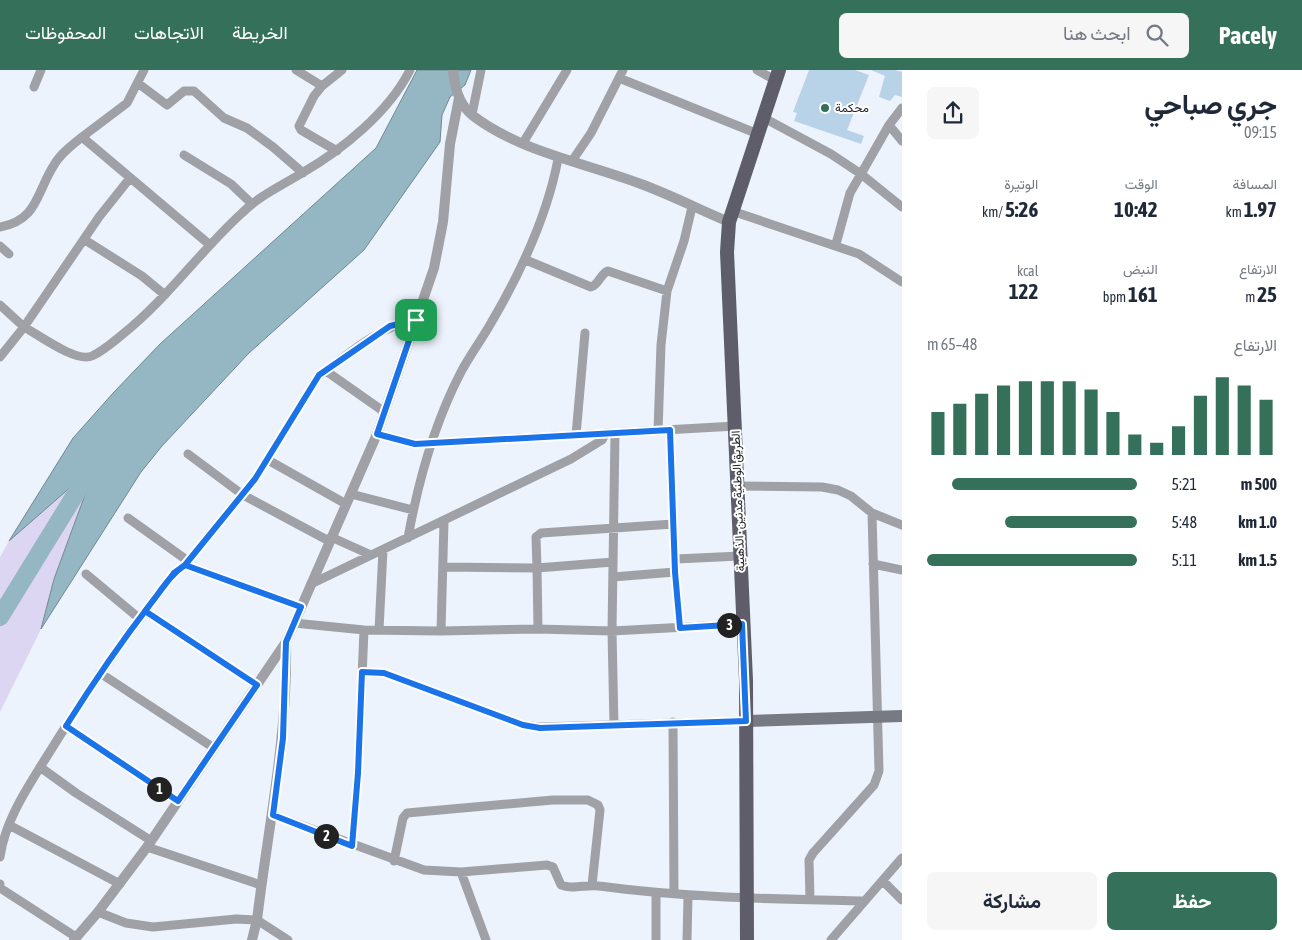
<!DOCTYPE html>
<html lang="ar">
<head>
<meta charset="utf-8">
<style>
	body { margin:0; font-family:"Asap Condensed",Vazirmatn,sans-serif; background:#f6f6f7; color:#1f2937; direction:rtl; height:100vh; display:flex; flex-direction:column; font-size:19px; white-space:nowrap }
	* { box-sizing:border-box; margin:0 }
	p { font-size:16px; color:#747a83 }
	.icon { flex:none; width:28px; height:28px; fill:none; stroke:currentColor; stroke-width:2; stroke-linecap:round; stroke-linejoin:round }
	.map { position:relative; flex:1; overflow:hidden; direction:ltr }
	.drawer { display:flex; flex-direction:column; background:#fff; width:400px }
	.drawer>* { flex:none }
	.pin { position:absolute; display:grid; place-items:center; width:42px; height:42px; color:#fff; margin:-21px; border-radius:10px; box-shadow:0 2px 8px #0006 }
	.km { position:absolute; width:25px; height:25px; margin:-12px; border-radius:50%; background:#222; color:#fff; font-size:14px; line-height:25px; text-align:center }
	.round { display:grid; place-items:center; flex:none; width:52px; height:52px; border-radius:8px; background:#f6f6f7 }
	.head { display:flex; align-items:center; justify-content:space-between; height:85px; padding:0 25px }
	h1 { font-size:28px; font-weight:700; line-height:38px }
	.metrics { display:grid; grid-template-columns:repeat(3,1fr); gap:8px; height:85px; padding:5px 25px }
	.metrics div { display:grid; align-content:center }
	.metrics b { font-size:21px; font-weight:700 }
	.metrics small { font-size:14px; font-weight:400 }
	.metrics p { font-size:14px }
	.chart { height:140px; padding:10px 25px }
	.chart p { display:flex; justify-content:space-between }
	.chart svg { width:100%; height:90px; margin-top:5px; stroke:#35705a; stroke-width:6 }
	.cta { display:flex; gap:10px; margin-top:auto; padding:10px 25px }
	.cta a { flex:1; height:58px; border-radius:8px; background:#35705a; color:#fff; font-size:20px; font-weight:700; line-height:58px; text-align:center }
	.cta a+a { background:#f6f6f7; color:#1f2937 }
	ul { padding:0 25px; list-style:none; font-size:16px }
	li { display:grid; grid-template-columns:80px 60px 1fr; align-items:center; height:38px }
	li i { height:12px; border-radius:6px; background:#35705a }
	header { display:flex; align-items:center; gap:30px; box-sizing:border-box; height:70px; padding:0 25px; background:#35705a; color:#fff }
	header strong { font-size:24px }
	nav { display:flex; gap:28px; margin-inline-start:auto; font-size:18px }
	.search { width:350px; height:45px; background:#f6f6f7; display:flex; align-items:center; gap:12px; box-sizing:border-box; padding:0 18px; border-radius:8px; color:#747a83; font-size:19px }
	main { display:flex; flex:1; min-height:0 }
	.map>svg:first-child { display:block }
	.green { fill:#dcd6f3 }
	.water { fill:#94b7c3; stroke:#708993 }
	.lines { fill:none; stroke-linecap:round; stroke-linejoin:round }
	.river { stroke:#94b7c3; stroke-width:18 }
	.building { fill:#b8d3e8 }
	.minor { stroke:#a0a1a7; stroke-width:9 }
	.tertiary { stroke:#a0a1a7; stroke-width:10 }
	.secondary { stroke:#787a83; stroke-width:12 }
	.primary { stroke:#5d5e69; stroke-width:14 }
	.route-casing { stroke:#fff; stroke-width:10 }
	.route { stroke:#1a73e8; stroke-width:6 }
	.poi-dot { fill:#35705a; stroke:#fff; stroke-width:2 }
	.labels { text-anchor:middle; stroke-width:4; stroke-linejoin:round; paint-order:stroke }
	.poi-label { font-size:12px; fill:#1b1e22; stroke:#fff; text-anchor:start }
	.street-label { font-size:12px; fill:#1b1e22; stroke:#fff }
</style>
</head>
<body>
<header>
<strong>Pacely</strong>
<div class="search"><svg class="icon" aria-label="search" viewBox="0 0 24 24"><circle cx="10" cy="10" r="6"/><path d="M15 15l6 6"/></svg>ابحث هنا</div>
<nav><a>الخريطة</a><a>الاتجاهات</a><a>المحفوظات</a></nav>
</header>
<main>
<section class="drawer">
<div class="head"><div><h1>جري صباحي</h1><p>09:15</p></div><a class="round"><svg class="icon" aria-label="share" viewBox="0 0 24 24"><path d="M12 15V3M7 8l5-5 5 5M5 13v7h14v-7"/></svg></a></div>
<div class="metrics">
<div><p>المسافة</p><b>1.97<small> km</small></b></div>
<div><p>الوقت</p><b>10:42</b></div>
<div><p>الوتيرة</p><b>5:26<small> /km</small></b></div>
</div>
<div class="metrics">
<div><p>الارتفاع</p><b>25<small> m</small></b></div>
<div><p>النبض</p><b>161<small> bpm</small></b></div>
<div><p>kcal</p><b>122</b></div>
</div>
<div class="chart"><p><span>الارتفاع</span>48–65 m</p>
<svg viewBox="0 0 160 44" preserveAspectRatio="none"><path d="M5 44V23M15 44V19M25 44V14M35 44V10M45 44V8M55 44V8M65 44V8M75 44V12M85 44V23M95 44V34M105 44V38M115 44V30M125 44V15M135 44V6M145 44V10M155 44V17"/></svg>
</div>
<ul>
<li><b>500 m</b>5:21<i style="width:88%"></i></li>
<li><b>1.0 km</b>5:48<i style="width:63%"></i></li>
<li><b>1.5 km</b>5:11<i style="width:100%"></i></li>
</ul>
<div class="cta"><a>حفظ</a><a>مشاركة</a></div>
</section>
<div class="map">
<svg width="902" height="870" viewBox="0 0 902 870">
	<rect width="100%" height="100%" fill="#ecf3fd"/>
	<path class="green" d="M89,401L86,422L54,509L41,559L0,642V487L9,471Z"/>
	<path class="water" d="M417,0H471L465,15L450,27L442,45L440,72L364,180L249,283L162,376L141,402L41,559L54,509L86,422L88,402L9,471L73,368L114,322L160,274L376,78Z"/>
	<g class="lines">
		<path class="river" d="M0,547L102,381"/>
	</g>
	<path class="building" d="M809,0H855L869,5L847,60L864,66L861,74L794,51L797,43L793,42Z
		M871,0H895L902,2V27L895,25L890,31L879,27L885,6Z"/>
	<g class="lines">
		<path class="minor" d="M144,0L127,33L82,67L210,175
			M296,0L322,16
			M757,0L775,10
			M619,8L758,64
			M139,14L167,35L184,21H194L224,48L247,58L273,77L303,103
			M34,17L41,0
			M472,44L481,0
			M764,48L831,84L861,104L889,55L902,38
			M889,55L902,71
			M523,73L567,0
			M337,81L301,60L299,56L314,26L322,16L342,0
			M184,85L231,114L252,134
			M572,91L591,63L623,0
			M732,141L859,184L902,212
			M0,157C38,150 36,123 54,95C60,84 72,75 82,67
			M85,170L142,206L165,225
			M836,174L850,123L861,104L902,137
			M0,176L9,184
			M526,190L591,217C599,215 600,204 608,201L667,221
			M0,235L24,257L99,147L130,108
			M0,287L24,257C39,265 76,293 92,286C103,281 113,272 123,264C167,229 200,181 242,143C259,126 281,116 302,103C342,80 389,42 410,0
			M326,301C354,279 381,256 416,250
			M670,360L675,502L680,558
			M658,361L661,275L667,221L684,171L692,137
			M377,364L415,374L736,356
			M576,365L585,263
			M188,384L243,425L329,471
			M268,390L346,434
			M738,416L822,417L838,420L851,426L872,443L902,455
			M351,424L413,440
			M128,448L188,491
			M331,467L371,485
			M408,468C418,412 435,352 461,302C470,285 482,269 491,253C521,202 547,147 558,89
			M676,489L740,486
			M873,494L902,500
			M185,495L301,537
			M443,497L537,498L536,467L541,463L673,454
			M86,504L140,549
			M613,507L675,502
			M311,514L571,389L602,370L606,363
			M294,553L364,560L441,561L538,559L612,561L742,554
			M538,559L537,498L613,492
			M379,560L383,480
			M441,561L444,451
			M362,602L384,603L523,655L540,657L746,651
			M100,603L214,678
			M257,615L145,541L174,503L185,495L255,409L319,305L326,301L383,341
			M673,652L674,823
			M614,655L612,561L615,363
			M66,656L178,731
			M40,697L76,723L150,770
			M273,745L424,800L461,802L547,795L553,797L561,815C572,820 587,814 599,816C688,828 776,829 865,831
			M9,755L120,814
			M352,776L358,703L364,560
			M147,777L261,815
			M0,787C5,750 29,715 49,683C79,634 111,587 145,541
			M394,791L403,748L407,743L553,730H588L598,735L600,740L592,815
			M461,802L486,870
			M883,811L902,830
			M0,814V818L76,867
			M810,829L809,790L813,783L874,715L879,701L872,443
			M98,842L126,853L153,857L236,849L257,850L288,870
			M656,870V823
			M687,870L688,826
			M831,870L902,788"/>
		<path class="tertiary" d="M453,0C455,17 458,33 472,45C520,82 586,93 641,114C671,125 700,140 729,152
			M74,870L98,842L147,777L286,572L377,364L434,198L443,152L450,74L459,28
			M252,870L257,850C268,757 288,666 286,572"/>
		<path class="secondary" d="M746,651L902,646"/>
		<path class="primary" d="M747,870L746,610L727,182L729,152L779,0"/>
	</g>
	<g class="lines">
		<g class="route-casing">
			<path id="route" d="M416,250L390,256L319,305L255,409L185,495L174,503L145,541L257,615L178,731L66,656C93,613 121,572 152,532C162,519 171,504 185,495L301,537L286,572L283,668L273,745L352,776L358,703L362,602L384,603L523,655L540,658L746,651L742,554L680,558L675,502L670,360L415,374L377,364L416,250"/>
		</g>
		<use href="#route" class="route"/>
	</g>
	<circle class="poi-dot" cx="825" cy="38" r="5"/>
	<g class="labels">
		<g class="poi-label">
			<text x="835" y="42">محكمة</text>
		</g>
		<g class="street-label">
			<text transform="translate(738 431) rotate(-92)" y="4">الطريق الوطنية مدنين - الذهيبة</text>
		</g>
	</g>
</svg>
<div class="pin" style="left:416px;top:250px;background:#1e9e55"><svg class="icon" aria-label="arrive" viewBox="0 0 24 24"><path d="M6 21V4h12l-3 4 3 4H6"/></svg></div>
<b class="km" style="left:159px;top:719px">1</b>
<b class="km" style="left:326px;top:766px">2</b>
<b class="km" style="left:729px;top:555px">3</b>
</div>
</main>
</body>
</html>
